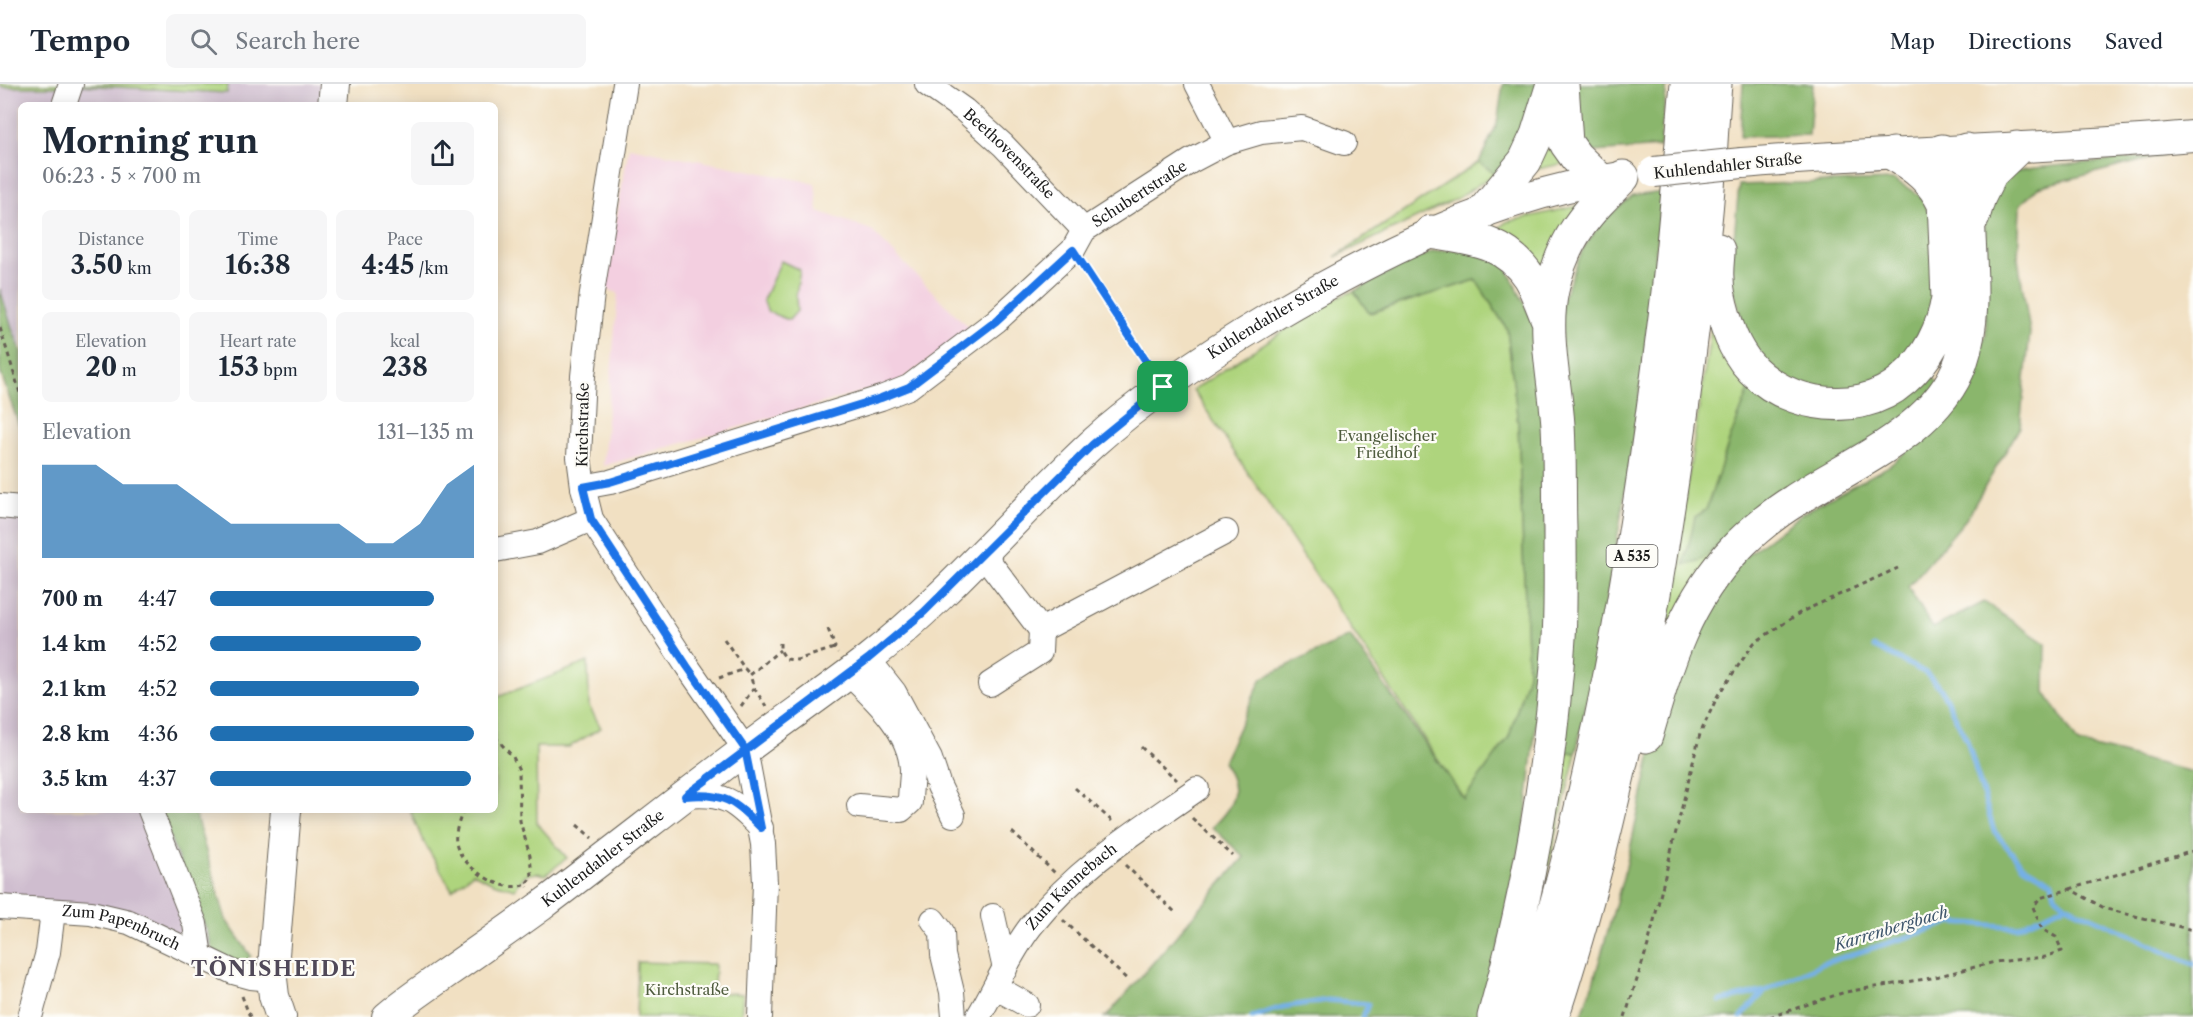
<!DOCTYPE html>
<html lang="en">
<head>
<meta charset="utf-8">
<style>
	body { margin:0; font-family:"Libre Caslon Text",serif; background:#f6f6f7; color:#1f2937; height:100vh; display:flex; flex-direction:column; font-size:22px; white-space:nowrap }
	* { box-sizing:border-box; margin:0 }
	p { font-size:20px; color:#747a83 }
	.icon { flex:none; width:33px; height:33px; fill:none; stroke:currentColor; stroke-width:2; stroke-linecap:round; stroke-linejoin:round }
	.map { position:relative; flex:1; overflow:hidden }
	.details { position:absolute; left:18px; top:18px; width:480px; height:711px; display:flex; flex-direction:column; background:#fff; border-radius:9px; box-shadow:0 3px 15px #0003 }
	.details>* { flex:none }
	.pin { position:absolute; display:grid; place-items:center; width:51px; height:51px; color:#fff; margin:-26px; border-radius:12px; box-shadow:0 3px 9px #0006 }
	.round { display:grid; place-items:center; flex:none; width:63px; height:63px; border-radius:9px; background:#f6f6f7 }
	.overview { display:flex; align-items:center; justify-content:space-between; height:102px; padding:0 24px }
	h1 { font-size:33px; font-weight:700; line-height:45px }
	.metrics { display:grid; grid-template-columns:repeat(3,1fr); gap:9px; height:102px; padding:6px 24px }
	.metrics div { display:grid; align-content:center; border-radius:9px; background:#f6f6f7; text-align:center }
	.metrics b { font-size:26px; font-weight:700 }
	.metrics small { font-size:16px; font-weight:400 }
	.metrics p { font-size:16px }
	.chart { height:168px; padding:12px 24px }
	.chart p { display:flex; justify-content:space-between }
	.chart svg { width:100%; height:108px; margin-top:6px; fill:#1f6fb2; opacity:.7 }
	ul { padding:0 24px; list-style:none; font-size:20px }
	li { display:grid; grid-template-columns:96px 72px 1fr; align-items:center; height:45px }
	li i { height:15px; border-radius:8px; background:#1f6fb2 }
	header { display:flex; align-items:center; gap:36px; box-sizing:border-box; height:84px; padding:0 30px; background:#fff; border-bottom:2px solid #e0e1e3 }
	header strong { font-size:28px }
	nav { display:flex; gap:33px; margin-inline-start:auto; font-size:21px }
	.search { width:420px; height:54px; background:#f6f6f7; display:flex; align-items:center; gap:15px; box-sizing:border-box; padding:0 21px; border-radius:9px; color:#747a83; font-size:22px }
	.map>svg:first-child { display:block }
	.built { fill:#f3cfe0 }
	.industrial { fill:#cfbdcf }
	.green { fill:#aed47d; stroke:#65784c; stroke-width:1.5 }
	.forest { fill:#8ab66c; stroke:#536944; stroke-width:1.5 }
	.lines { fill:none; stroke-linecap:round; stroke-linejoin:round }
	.stream { stroke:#75b0e6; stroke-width:5 }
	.minor-casing { stroke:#676156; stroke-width:26 }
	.major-casing { stroke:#676156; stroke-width:32 }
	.highway-casing { stroke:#676156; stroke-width:35 }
	.path { stroke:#676156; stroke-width:3; stroke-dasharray:4.5 4.5; stroke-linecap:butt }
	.minor { stroke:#fff; stroke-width:24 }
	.major { stroke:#fff; stroke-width:30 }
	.highway { stroke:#fff; stroke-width:33 }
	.major-bridge-casing { stroke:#676156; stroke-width:32; stroke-linecap:butt }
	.major-bridge { stroke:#fff; stroke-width:30 }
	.route-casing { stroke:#fff; stroke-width:12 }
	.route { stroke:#1a73e8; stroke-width:8 }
	.labels { text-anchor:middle; stroke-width:4.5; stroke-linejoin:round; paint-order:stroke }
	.shield { fill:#fdfcf7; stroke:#605f5e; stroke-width:1.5 }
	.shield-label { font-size:14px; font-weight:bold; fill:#1c1c1c }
	.street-label { font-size:15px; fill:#1c1c1c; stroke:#fdfcf7 }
	.park-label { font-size:15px; fill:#4f5c3e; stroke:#fdfcf7 }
	.water-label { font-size:16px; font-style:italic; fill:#40576d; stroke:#fdfcf7 }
	.district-label { font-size:21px; font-weight:bold; letter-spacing:1.5px; fill:#504858; stroke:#fdfcf7 }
</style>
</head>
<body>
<header>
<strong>Tempo</strong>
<div class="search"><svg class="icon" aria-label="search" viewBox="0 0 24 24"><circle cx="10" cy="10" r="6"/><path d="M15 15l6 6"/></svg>Search here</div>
<nav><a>Map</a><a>Directions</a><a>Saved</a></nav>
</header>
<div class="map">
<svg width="2193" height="933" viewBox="0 0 2193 933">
	<rect width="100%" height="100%" fill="#fdfcf7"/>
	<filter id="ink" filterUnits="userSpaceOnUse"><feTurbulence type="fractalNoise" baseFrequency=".0167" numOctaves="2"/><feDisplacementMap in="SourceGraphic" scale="12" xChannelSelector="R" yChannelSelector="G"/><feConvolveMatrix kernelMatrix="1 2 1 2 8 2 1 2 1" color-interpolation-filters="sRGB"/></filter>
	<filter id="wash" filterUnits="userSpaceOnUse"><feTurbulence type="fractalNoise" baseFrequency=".008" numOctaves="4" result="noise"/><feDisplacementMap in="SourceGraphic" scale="24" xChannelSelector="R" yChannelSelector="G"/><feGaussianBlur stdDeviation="1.35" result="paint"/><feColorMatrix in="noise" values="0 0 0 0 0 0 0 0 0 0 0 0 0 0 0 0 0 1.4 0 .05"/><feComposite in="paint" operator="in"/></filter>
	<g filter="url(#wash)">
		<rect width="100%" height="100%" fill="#f1e0c2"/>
		<path class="built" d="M629,63L815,99L818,127L871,146L971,246L900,297L603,382L618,209L604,204Z"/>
		<path class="industrial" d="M228,0H321L320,21H21V267L12,244L0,205V3H58L79,1L227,9Z
			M0,421L21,422V726H159L208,847L211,864L184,855L0,816Z"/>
		<path class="green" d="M0,0H228L227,9L79,1L58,3H0Z
			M1553,45L1566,79L1529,87Z
			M1479,78L1495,90L1458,114L1335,173Z
			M1582,121L1544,197L1496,147L1506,138Z
			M781,177L800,186L796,212L797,227L789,236L768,228L763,216Z
			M1476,196L1507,245L1518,340L1528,590L1509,653L1464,715L1193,306L1329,217L1354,207L1370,229Z
			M1712,239L1751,301L1730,355L1706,426L1695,433L1733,448L1663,558Z
			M588,578L589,622L601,644L569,663H536L537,739L567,774L545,791L537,789L525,791L515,805L493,799L473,789L452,806L422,755L410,726H495V614Z
			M1557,666L1576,669L1536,836L1528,835Z
			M638,878L715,880L714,908L743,910L741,933H636Z"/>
		<path class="forest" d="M1503,0H1540C1532,31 1517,66 1495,90L1479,78L1497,40Z
			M1574,0H1667L1660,63L1594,68C1573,46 1573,29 1574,0Z
			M1743,0H1813L1809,51L1740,53Z
			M2165,71L2038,103L2020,121L2018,175L2030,248L2020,343L1966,435L1908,503L1933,544L1984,518L2046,560L2045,608L2078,659L2193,688V933H1581L1593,899L1626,783L1652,666L1694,544L1743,474L1803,429L1889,382L1930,348L1960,307L1986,251L1984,187L1985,115L2000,92L2025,85Z
			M1894,96L1920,111L1933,137L1936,174L1929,231L1904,277L1866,301L1831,308L1795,299L1770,282L1750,260L1730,198L1739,101Z
			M1662,108C1652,211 1641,313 1624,415C1610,500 1594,585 1576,669L1557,666L1562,216L1583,165L1602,137L1633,112Z
			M1460,164L1505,180L1537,245L1546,342V552L1525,739L1484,933H1103L1107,932L1244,773L1212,743C1235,721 1242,706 1223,678L1262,594L1350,552L1464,715L1509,653L1528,590L1518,340L1507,245L1476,196L1369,229L1354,207L1404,180L1432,168Z
			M0,205L12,244L21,267V347L0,287Z
			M1929,289L1940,301L1911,332L1733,448L1701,476L1684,481L1695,433L1706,426L1730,355L1751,301L1790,326Z
			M159,726H194L226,836L251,872L236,886L212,864L207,847Z"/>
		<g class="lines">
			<path class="stream" d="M1874,563L1926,589L1941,605L1967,656L1994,747L2022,781L2052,798L2055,811L2066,821
				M1720,917L1765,907
				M1252,933L1283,923L1328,916L1368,920L1363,933
				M1741,933L1765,907L1821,880L1914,851L1952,838L2017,843L2066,821L2193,880"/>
		</g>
	</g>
	<g filter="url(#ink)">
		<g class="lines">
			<g class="minor-casing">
				<g id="minor">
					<path d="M625,0L592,209L583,292L579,373L583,403L591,435L687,582L745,665L763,760L765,799L760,933"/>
					<path id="s1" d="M927,0L964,26L1003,61L1084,146"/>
					<path d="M1197,0L1227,58"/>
					<path d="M64,21L71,0"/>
					<path id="s2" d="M583,403L610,398L881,314L909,303L996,237L1073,166L1084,146L1191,77L1227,58L1261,48L1302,44L1344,59"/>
					<path d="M0,422L21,424"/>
					<path d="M495,466L538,458L591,435"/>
					<path d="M983,470L1041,546L1226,448"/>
					<path d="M868,575L894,608L930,675L939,702L953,731"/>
					<path d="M849,590C875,615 910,646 912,685C912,696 910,707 910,718L901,726L859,722"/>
					<path d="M990,600L1040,568L1041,546"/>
					<path d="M685,712C724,708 734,717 761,744"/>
					<path d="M150,726L195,840L200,872"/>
					<path id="s3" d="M0,823L91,829L129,838L233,888L251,893L272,895"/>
					<path d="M993,832L1005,885"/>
					<path d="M933,836L942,848L943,871L952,908L954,933"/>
					<path d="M995,903L1027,921"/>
					<path d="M30,933L48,868L53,827"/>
					<path id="s4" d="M978,933C996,903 1010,869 1031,842C1077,784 1138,746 1197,705"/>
				</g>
			</g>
			<g class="major-casing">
				<g id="major">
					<path d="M333,21L335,0"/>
					<path d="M1742,79C1892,67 2043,65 2193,52"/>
					<path d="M281,933L274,912L272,895L286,726"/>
					<path id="s5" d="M387,933C404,918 424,905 442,892C475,869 508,846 541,822C610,770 677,717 746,665C786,635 828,606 868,575C950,511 1016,431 1092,360C1146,311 1209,270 1271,233C1380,169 1494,111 1621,93"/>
				</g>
			</g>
			<g class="highway-casing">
				<path id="highway" d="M1562,0L1566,59L1576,73L1600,96
					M1893,70C1916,83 1933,96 1944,120
					M1483,128L1525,77L1537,51L1553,0
					M1973,133L1979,113L1991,89L2017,64
					M1431,148C1471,155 1504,156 1529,193C1537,206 1542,222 1548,236
					M1718,166C1718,175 1716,185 1717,194C1717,213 1728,251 1739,268C1770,321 1856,338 1903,296C1928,275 1943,245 1948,214L1942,67
					M1646,652C1667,580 1684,518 1737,463C1752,447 1776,428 1794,417C1850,380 1937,347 1961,278C1975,237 1971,195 1969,152C1968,124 1967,95 1966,66
					M1494,933C1528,811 1551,681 1559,554C1561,518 1560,481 1560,445C1559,411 1560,376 1558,341C1555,297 1543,249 1552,206C1564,152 1586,130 1623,93
					M1522,933C1597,707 1636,469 1665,233C1675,156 1680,78 1687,0
					M1552,933C1636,676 1675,406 1705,138C1710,92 1711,46 1715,0"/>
			</g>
			<path class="path" d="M1084,182L1150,286
				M0,244L21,312
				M828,545L835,563L834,564L838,569
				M724,555L745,585
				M780,559V566L786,575L797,576L834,564
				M719,594L745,585L750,591
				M754,604L766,622
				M741,622L754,604L750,591L780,566
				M495,653L513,673L519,686L520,737L530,772L532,792L526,800L528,803
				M1141,663L1177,696
				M1075,704L1113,738
				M463,726C459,738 453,751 457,763C465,785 503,811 526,800
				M1192,734L1233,772
				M577,741L592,754
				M1012,748L1055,789
				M1125,781L1176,829
				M2070,805L2193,767
				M1063,836L1129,897
				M242,912L250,933
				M1625,933L1648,861L1700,650L1718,611L1754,559L1801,528L1898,484
				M1770,933L1845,908L1931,894L1995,878L2045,873L2062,867L2056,853L2042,845L2033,823L2040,814L2070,805L2106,825L2193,846"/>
			<use href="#minor" class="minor"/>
			<use href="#major" class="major"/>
			<use href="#highway" class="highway"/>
			<g class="major-bridge-casing">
				<path id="major-bridge" d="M1654,88L1742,79"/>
			</g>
			<use href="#major-bridge" class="major-bridge"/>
		</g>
	</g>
	<g class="lines" filter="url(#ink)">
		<g class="route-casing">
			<path id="route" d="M1163,303L1073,166L996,237L909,303L881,314L610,398L583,403L591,435L687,582L745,665L761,744C734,717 724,708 685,712L868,575L924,528L1093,360L1163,303"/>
		</g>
		<use href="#route" class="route"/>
	</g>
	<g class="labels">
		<rect class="shield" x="1606.5" y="461" width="51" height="22" rx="4.5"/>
		<g class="shield-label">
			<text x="1632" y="477">A 535</text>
		</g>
		<g class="street-label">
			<text dy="5" stroke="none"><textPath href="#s1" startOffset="108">Beethovenstraße</textPath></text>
			<text transform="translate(1728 82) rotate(-6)" y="5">Kuhlendahler Straße</text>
			<text dy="5" stroke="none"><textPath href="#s2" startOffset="644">Schubertstraße</textPath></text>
			<text dy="5" stroke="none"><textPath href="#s5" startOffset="1132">Kuhlendahler Straße</textPath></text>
			<text transform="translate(583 341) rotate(-89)" y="5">Kirchstraße</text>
			<text dy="5" stroke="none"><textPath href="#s5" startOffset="268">Kuhlendahler Straße</textPath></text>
			<text dy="5" stroke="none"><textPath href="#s4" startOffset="162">Zum Kannebach</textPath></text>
			<text dy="5" stroke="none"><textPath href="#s3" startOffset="124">Zum Papenbruch</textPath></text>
		</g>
		<g class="park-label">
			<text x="1387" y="357">Evangelischer<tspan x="1387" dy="17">Friedhof</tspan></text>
			<text x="687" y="911">Kirchstraße</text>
		</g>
		<g class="water-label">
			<text transform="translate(1891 844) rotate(-17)" y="6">Karrenbergbach</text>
		</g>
		<g class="district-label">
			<text x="274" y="892">TÖNISHEIDE</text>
		</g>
	</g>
</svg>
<div class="pin" style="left:1163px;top:303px;background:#1e9e55"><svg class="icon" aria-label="arrive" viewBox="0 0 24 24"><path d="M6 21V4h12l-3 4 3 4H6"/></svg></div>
<section class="details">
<div class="overview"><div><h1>Morning run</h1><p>06:23 · 5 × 700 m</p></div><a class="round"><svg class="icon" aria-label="share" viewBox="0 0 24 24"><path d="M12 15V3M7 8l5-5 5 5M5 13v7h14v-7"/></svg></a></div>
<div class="metrics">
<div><p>Distance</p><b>3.50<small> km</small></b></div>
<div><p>Time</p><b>16:38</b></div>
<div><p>Pace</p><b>4:45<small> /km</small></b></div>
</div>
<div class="metrics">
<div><p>Elevation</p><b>20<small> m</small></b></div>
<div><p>Heart rate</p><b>153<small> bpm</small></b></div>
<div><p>kcal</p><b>238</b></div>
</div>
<div class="chart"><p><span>Elevation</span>131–135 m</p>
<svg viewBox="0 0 160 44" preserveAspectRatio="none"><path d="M0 44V6L10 6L20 6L30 14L40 14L50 14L60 22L70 30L80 30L90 30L100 30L110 30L120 38L130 38L140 30L150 14L160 6V44z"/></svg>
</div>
<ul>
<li><b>700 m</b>4:47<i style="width:85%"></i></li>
<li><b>1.4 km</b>4:52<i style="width:80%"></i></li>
<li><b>2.1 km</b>4:52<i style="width:79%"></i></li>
<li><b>2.8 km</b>4:36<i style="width:100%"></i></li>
<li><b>3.5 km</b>4:37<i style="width:99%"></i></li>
</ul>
</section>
</div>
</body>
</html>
